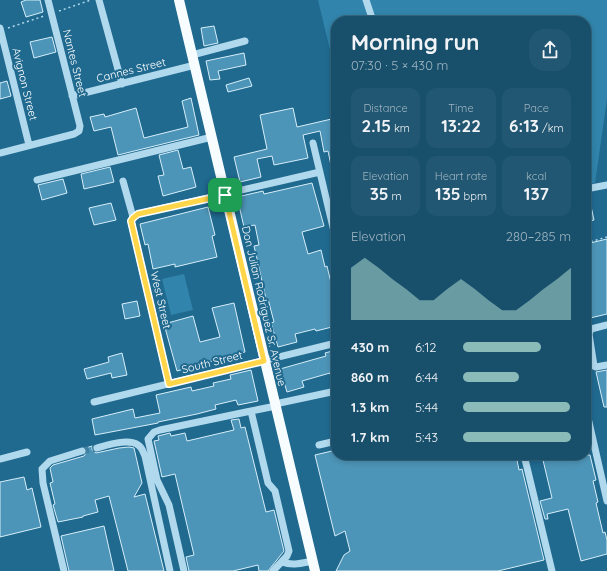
<!DOCTYPE html>
<html lang="en">
<head>
<meta charset="utf-8">
<style>
	body { margin:0; font-family:Quicksand,sans-serif; background:#215772; color:#f1f3f6; height:100vh; display:flex; flex-direction:column; font-size:15px; white-space:nowrap }
	* { box-sizing:border-box; margin:0 }
	p { font-size:13px; color:#9fb5c2 }
	.icon { flex:none; width:22px; height:22px; fill:none; stroke:currentColor; stroke-width:2; stroke-linecap:round; stroke-linejoin:round }
	.map { position:relative; flex:1; overflow:hidden }
	.panel { position:absolute; left:331px; top:16px; width:260px; height:444px; display:flex; flex-direction:column; background:#18506c; border-radius:16px; box-shadow:0 2px 6px #0003,0 0 0 1px #36677f }
	.panel>* { flex:none }
	.pin { position:absolute; display:grid; place-items:center; width:34px; height:34px; color:#fff; margin:-17px; border-radius:8px; box-shadow:0 2px 6px #0006 }
	.round { display:grid; place-items:center; flex:none; width:42px; height:42px; border-radius:16px; background:#215772 }
	.head { display:flex; align-items:center; justify-content:space-between; height:68px; padding:0 20px }
	h1 { font-size:22px; font-weight:700; line-height:30px }
	.figures { display:grid; grid-template-columns:repeat(3,1fr); gap:6px; height:68px; padding:4px 20px }
	.figures div { display:grid; align-content:center; border-radius:10px; background:#215772; text-align:center }
	.figures b { font-size:17px; font-weight:700 }
	.figures small { font-size:11px; font-weight:400 }
	.figures p { font-size:11px }
	.chart { height:112px; padding:8px 20px }
	.chart p { display:flex; justify-content:space-between }
	.chart svg { width:100%; height:72px; margin-top:4px; fill:#8bbbb9; opacity:.7 }
	ul { padding:0 20px; list-style:none; font-size:13px }
	li { display:grid; grid-template-columns:64px 48px 1fr; align-items:center; height:30px }
	li i { height:10px; border-radius:5px; background:#8bbbb9 }
	.map>svg:first-child { display:block }
	.green { fill:#3184ab }
	.building { fill:#4d95b8; stroke:#d6eef9 }
	.lines { fill:none; stroke-linecap:round; stroke-linejoin:round }
	.minor-tunnel { stroke:#4180a1; stroke-width:7; stroke-dasharray:7 3.5; stroke-linecap:butt }
	.path { stroke:#b1d9ed; stroke-width:1.5; stroke-dasharray:2 3; stroke-linecap:butt }
	.minor { stroke:#b1d9ed; stroke-width:7 }
	.major { stroke:#f7fcff; stroke-width:10 }
	.route-casing { stroke:#fff; stroke-width:8 }
	.route { stroke:#ffd54a; stroke-width:5 }
	.labels { text-anchor:middle; stroke-width:4; stroke-linejoin:round; paint-order:stroke }
	.street-label { font-size:11px; fill:#fff; stroke:#206a90 }
</style>
</head>
<body>
<div class="map">
<svg width="607" height="571" viewBox="0 0 607 571">
	<rect width="100%" height="100%" fill="#206a90"/>
	<path class="green" d="M318,0H607V99L595,183L586,185V21H336V75Z
		M184,274L193,310L171,315L162,279Z"/>
	<path class="building" d="M26,0H40L43,12L26,17L21,2Z
		M214,26L218,43L204,46L201,28Z
		M52,37L56,52L34,58L30,42Z
		M244,53L246,65L218,71L220,79L210,80L206,61Z
		M249,78L252,86L228,92L226,85Z
		M7,81L11,96L0,99V83Z
		M191,98L199,135L118,155L111,127L94,131L90,117L104,114L105,117L136,108L144,138L188,127L182,101Z
		M293,108L297,127L336,118V174L333,175L328,151L324,152L320,131L303,135L308,158L274,165L272,156L257,159L261,177L240,182L234,157L267,149L260,115Z
		M178,150L183,169L191,167L196,187L163,196L158,176L164,175L159,155Z
		M110,167L114,182L84,189L81,174Z
		M63,179L67,193L42,200L38,185Z
		M312,183L324,226L302,232L308,254L321,250L325,267L327,266L336,304V326L316,331L315,329L295,334L297,342L278,347L271,323L274,322L268,299H266L254,246L259,245L255,225L244,227L237,197L263,191L264,194Z
		M586,197H589L594,220L586,222Z
		M111,203L116,220L94,225L89,208Z
		M208,207L215,235L212,236L217,257L175,267V264L153,269L148,244L145,245L140,224Z
		M607,239V314L586,319V244Z
		M137,301L140,316L125,319L122,304Z
		M234,303L245,352L177,371L164,324L193,316L200,342L220,337L212,308Z
		M336,350V386L333,387L330,373L302,381L304,387L287,392L280,369L326,356L325,353Z
		M122,353L127,375L112,378L111,373L87,379L84,369L109,362L108,357Z
		M251,370L258,401L238,405L236,400L215,405L216,409L197,414L158,422V423L95,435L92,419L133,409L135,418L160,413L156,395L191,387L192,391L214,386L213,383L231,379L230,375Z
		M607,370V407H604L596,372Z
		M239,419L241,428L245,427L266,512L274,510L284,551L268,571H259L258,565L233,571H189L186,557L194,555L175,474L162,477L154,441L159,440L158,436L170,433L171,436L185,433L187,441L234,430L231,420Z
		M92,446V450L96,453L119,448L129,447L134,448L142,483L134,497L145,494L164,571H128L109,496L95,500L98,512L83,516V517L58,522L53,505L55,504L50,483L53,482L50,468L53,465L84,456L87,452L86,448Z
		M336,450V455H516L519,470L522,469L544,560L498,571H336L344,555L350,551L345,531L335,536L315,455Z
		M547,455H590L596,480L593,481L598,502L596,503L603,533L605,532L607,540V554L581,561L568,509L547,514L548,519H545L540,501L552,498L542,456Z
		M24,477L27,490L32,488L41,527L0,537V482Z
		M104,526L114,571H69L61,536Z"/>
	<g class="lines">
		<path class="minor-tunnel" d="M82,451L97,448"/>
		<path class="path" d="M59,11L91,0
			M8,28L44,16
			M586,243L607,237"/>
		<path class="minor" d="M99,0L122,84
			M366,0L373,21
			M0,28L29,145
			M192,55L245,41
			M72,96L195,65
			M313,143L336,240
			M0,153L74,134L79,131L80,126L48,0
			M37,180L212,137
			M123,181L133,217
			M586,189L607,185
			M607,325L591,329L589,334L594,366L596,367L607,365
			M169,384L131,221L133,217L138,214L320,172
			M94,402L336,343
			M275,404L336,391
			M586,409L607,501
			M319,445L336,441
			M97,448C107,445 129,438 138,445C142,447 143,452 145,456L170,571
			M524,455L552,571
			M0,459L27,452
			M282,562C293,566 302,563 313,561
			M64,571L43,483L42,469L50,461L82,451
			M184,571L169,505L157,480L148,439L154,432L160,430L251,411
			M273,571L287,556L289,551L275,491L268,483L251,411L276,406"/>
		<path class="major" d="M179,0L315,571"/>
	</g>
	<g class="lines">
		<g class="route-casing">
			<path id="route" d="M225,195L264,361L169,384L131,221L133,218L138,214Z"/>
		</g>
		<use href="#route" class="route"/>
	</g>
	<g class="labels">
		<g class="street-label">
			<text transform="translate(75 63) rotate(76)" y="4">Nantes Street</text>
			<text transform="translate(131 70) rotate(-14)" y="4">Cannes Street</text>
			<text transform="translate(25 84) rotate(76)" y="4">Avignon Street</text>
			<text transform="translate(161 300) rotate(77)" y="4">West Street</text>
			<text transform="translate(264 306) rotate(77)" y="4">Don Julian Rodriguez Sr. Avenue</text>
			<text transform="translate(212 362) rotate(-14)" y="4">South Street</text>
		</g>
	</g>
</svg>
<div class="pin" style="left:225px;top:195px;background:#1e9e55"><svg class="icon" aria-label="arrive" viewBox="0 0 24 24"><path d="M6 21V4h12l-3 4 3 4H6"/></svg></div>
<section class="panel">
<div class="head"><div><h1>Morning run</h1><p>07:30 · 5 × 430 m</p></div><a class="round"><svg class="icon" aria-label="share" viewBox="0 0 24 24"><path d="M12 15V3M7 8l5-5 5 5M5 13v7h14v-7"/></svg></a></div>
<div class="figures">
<div><p>Distance</p><b>2.15<small> km</small></b></div>
<div><p>Time</p><b>13:22</b></div>
<div><p>Pace</p><b>6:13<small> /km</small></b></div>
</div>
<div class="figures">
<div><p>Elevation</p><b>35<small> m</small></b></div>
<div><p>Heart rate</p><b>135<small> bpm</small></b></div>
<div><p>kcal</p><b>137</b></div>
</div>
<div class="chart"><p><span>Elevation</span>280–285 m</p>
<svg viewBox="0 0 160 44" preserveAspectRatio="none"><path d="M0 44V12L10 6L20 12L30 19L40 25L50 32L60 32L70 25L80 19L90 25L100 32L110 38L120 38L130 32L140 25L150 19L160 12V44z"/></svg>
</div>
<ul>
<li><b>430 m</b>6:12<i style="width:72%"></i></li>
<li><b>860 m</b>6:44<i style="width:52%"></i></li>
<li><b>1.3 km</b>5:44<i style="width:99%"></i></li>
<li><b>1.7 km</b>5:43<i style="width:100%"></i></li>
</ul>
</section>
</div>
</body>
</html>
